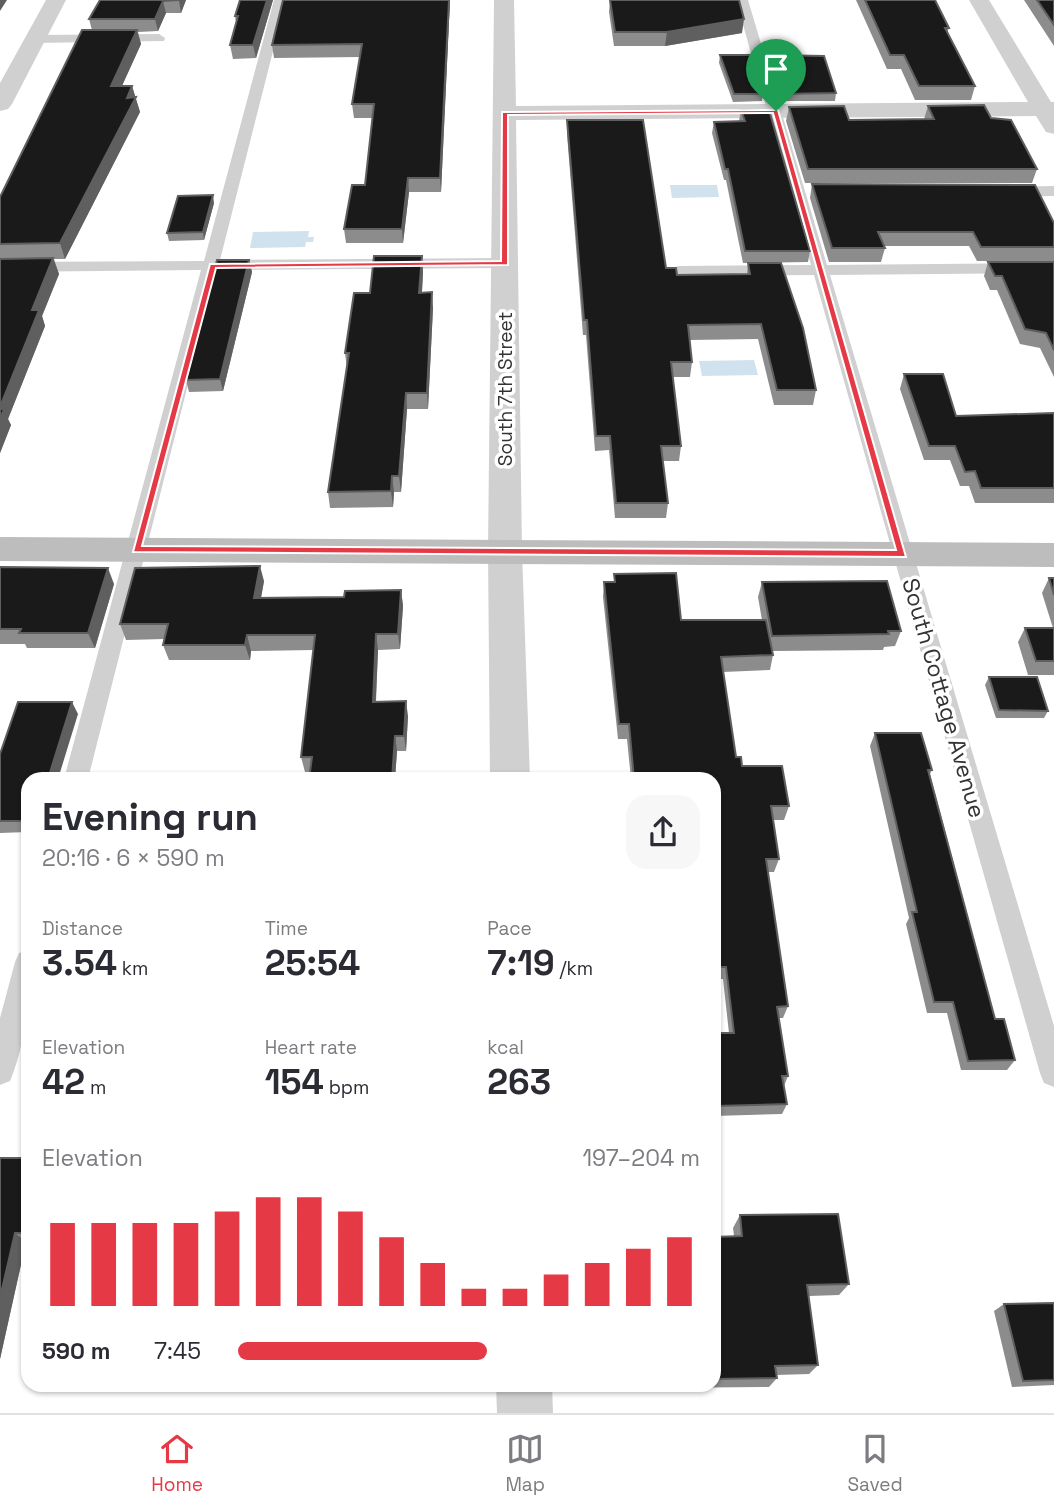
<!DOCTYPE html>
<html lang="en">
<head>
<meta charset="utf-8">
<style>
	body { margin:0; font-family:"Space Grotesk",sans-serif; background:#f7f7f7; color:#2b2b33; height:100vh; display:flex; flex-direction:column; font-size:26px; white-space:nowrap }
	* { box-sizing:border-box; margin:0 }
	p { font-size:23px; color:#7c7c81 }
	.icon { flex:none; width:38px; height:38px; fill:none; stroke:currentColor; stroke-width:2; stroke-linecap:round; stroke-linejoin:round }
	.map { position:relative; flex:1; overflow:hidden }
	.details { position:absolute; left:21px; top:772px; width:700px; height:620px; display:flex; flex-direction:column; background:#fff; border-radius:21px; box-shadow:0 2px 5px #0004 }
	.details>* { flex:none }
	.pin { position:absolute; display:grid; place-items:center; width:60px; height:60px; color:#fff; margin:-72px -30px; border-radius:50% 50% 50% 0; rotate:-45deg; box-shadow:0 0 7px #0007 }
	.pin .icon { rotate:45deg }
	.round { display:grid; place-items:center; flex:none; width:74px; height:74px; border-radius:21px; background:#f7f7f7 }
	.head { display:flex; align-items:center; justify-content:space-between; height:119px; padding:0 21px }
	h1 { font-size:38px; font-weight:600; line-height:52px }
	.metrics { display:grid; grid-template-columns:repeat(3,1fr); gap:10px; height:119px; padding:7px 21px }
	.metrics div { display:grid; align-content:center }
	.metrics b { font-size:35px; font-weight:600 }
	.metrics small { font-size:19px; font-weight:400 }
	.metrics p { font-size:19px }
	.chart { height:196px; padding:14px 21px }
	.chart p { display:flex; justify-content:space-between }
	.chart svg { width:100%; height:126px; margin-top:7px; stroke:#e63946; stroke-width:6 }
	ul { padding:0 21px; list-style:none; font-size:23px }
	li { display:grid; grid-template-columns:112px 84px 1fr; align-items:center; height:52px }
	li i { height:18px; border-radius:9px; background:#e63946 }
	.menu { display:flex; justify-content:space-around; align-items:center; height:98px; border-top:2px solid #e1e1e2; background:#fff; font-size:19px; color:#7c7c81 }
	.menu a { display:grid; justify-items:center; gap:4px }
	.menu .selected { color:#e63946 }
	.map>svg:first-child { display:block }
	.water { fill:#cfe2ee }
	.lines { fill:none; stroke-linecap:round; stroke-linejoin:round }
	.lane { fill:#d0d0d0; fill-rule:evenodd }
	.street { fill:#d0d0d0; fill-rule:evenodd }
	.secondary { fill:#bdbdbd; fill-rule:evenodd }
	.wall { fill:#8c8c8c }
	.shaded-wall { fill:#5f5f5f }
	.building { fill:#1a1a1a; stroke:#5f5f5f; stroke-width:2 }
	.route { fill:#e63946; stroke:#fff; stroke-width:2; fill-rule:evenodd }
	.labels { text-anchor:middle; stroke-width:7; stroke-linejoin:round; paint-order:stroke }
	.far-street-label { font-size:19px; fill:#333; stroke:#fff }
	.street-label { font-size:23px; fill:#333; stroke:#fff }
</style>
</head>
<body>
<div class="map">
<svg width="1054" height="1413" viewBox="0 0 1054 1413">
	<rect width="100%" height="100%" fill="#fff"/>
	<path class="water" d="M670,185H717L719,197L672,198Z
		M309,231L308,237H314L313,242H306L305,247L250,248L253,232Z
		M754,360L758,375L702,376L699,361Z"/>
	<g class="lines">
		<path class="lane" d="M274,0H286L220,260L505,258L513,263L505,268L217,270L88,779H64L201,270L0,272V262L204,261Z
			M736,0H748L827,265L1054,263V273L830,275L1054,1026V1087L1044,1083L1040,1073L814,275L678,276L670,271L678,266L811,265Z
			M159,34L165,38L164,41L35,43L29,39L35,35Z
			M1054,186V196L1008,197L1000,192L1008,187Z
			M28,950C28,995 28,1038 10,1081L0,1085V1018L15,962L19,953Z"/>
		<path class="street" d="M46,0H66L12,104L8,109L0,111V83Z
			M494,0H514L516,106L1028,102L969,0H989L1051,102H1054V134L1046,132L1036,116L516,120L522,551L530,779H490L488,551Z
			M496,1384H552L553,1413H497Z"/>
		<path class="secondary" d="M0,537L1054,543V567L0,561Z"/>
	</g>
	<path class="wall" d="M100,0H186L181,13H166L158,31L138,32L141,44L122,86H132L140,112L65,259H54L59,274L42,316L45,326L8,419L11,425L0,453V197L92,30L89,19Z
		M240,0H273L256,58L233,59L230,45L236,22L235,16Z
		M450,0L441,192H409L403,243H346L344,229L365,185L372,118H354L352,104L360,57L274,58L272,45Z
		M610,0L742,33L665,46H614L609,12Z
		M856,0H935L949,28L947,33L975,86L971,100H915L901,69H887Z
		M1024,0H1054V46Z
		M720,55L763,94L762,101L733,102L719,63Z
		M770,55L836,93L835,101H781L769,63Z
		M928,106L991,118L1037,169L1032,183H805L786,121L789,107L849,120L924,119Z
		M741,110L810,251L808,262L743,263L726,180H724L712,133L714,122L739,121Z
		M567,120L666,268L677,275L747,274L748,263L816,390L813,405H774L758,339L690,340L692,362L690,377H672L681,446L679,461H663L668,503L666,518H615L609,450L595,451L586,335H583L567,134Z
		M812,184L1054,223V261H977L969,246H884L885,248L881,262H829L810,198Z
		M214,203L204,240L169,241L167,233Z
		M422,256L423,272L422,293L433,308L428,409H407L401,492H394L393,507L330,508L328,492L347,369L345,353L370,293Z
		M249,260L252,272L223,391L189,392L186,380Z
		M988,262H1054V377L1040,348L1020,344L997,290H990L984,276Z
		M904,374L956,416L1054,413V503H975L969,486H960L950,460H924L900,389Z
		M0,567L114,584L95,648H27L25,644H0Z
		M614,574L681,620H762L758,597L762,582L901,631L895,646L884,647L883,650L773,651V655L770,670L723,672L736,757L742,766L789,806L784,820H773L779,859L774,872H768L788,1006L783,1018H779L788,1076L784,1086L787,1104L782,1114L714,1116V1033H729L723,979H714V779H631L627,739H618L603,597L604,582H614Z
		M1049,578H1054V675H1028L1018,642L1025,628H1053L1042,593Z
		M264,581L261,598L344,597L401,590L403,606L400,649L378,650L376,702L408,716L406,751H397L395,779H309L310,772H305L301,757L313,650L251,651L250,660H169L163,645L164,639L126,640L120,624Z
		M989,677L1048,711L1044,718H996L985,685Z
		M78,714L28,779V832L0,833V754Z
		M875,733L932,770L930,774L995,1019L1015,1060L1007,1070H961L947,1013H927L906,924L909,918L870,746Z
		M0,1158H28V1242H26L0,1359Z
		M740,1215L849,1284L839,1295L809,1296L818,1365L809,1374L776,1375L777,1378L769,1387L649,1388V1384H714V1237L734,1236L733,1228Z
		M1054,1303V1385L1012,1387L994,1311L1004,1304Z
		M276,1384L275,1392H233L226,1387Z"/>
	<path class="shaded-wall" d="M0,0H7L0,11Z
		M179,0H186L181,13L179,1Z
		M267,0H273L256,58L253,45Z
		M449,0H450L441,192L440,178Z
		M163,1L166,13L158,31L155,19Z
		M744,19L742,33L665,46L667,32Z
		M137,30L141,44L115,101L111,86Z
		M132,86L140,112L65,259L60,243Z
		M408,178L409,192L403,243L402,229Z
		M213,195L214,203L204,240L203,232Z
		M422,256L423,272L421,308L419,293Z
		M53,258L59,274L42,316L45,326L8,419L11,425L0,453V407L32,310Z
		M249,260L252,272L223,391L220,379Z
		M432,292L433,308L428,409L427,393Z
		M406,393L407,409L401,492L399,476Z
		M392,476L394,492L393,507L391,491Z
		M260,566L264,581L258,614L254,598Z
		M108,568L114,584L95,648L88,633Z
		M401,590L403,606L400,649L398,634Z
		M376,634L378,650L375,717L373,702Z
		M247,635L251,651L250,660L245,645Z
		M406,701L408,716L406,751L404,736Z
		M72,702L78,714L58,779H48Z
		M395,736L397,751L395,779H392Z
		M15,1233L26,1242L0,1359V1298Z
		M270,1384H276L275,1392L269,1387Z"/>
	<path class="building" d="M100,0H179L163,1L155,19H89Z
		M240,0H267L253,45H230L238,16H235Z
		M283,0H449L440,178H408L402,229H344L352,185H365L374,104H352L362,44L272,45Z
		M610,0H739L744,19L667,32H615Z
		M865,0H935L949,28H945L975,86H919L904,55H890Z
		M1037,0H1054V25Z
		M82,30H137L111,86H132L127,98L136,97L60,243L0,244V197Z
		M720,55H752L763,94H734Z
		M770,55L824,56L836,93L782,94Z
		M984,105L991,118L1011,120L1037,169H808L789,107L844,106L849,120L934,119L928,106Z
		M741,110H769L810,251H745L728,169H725L714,122L745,121Z
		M567,120H643L666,268H676L677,275L750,274L748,263H781L803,328L816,390H777L761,324L688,325L692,362H671L681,446H661L668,503H616L610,436H596L587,320H584Z
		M812,184L1035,185L1054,223V247H981L973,232H878L885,248H832Z
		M213,195L203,232L167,233L178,196Z
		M374,256H422L419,293L432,292L427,393H406L399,476H392L391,491L328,492L349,353H345L354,293H370Z
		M53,258L32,310H39L0,407V259Z
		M217,260H249L220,379L186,380Z
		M988,262H1054V350L1046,333L1025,329L1002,276H995Z
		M904,374H943L956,416L1054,413V488H981L975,471L965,472L955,446H929Z
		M0,409H4L0,419Z
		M260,566L254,598L344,597L345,591L401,590L398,634H376L373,702L406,701L404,736H395L392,779H309L312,757H301L315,635H247L245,645H163L168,624H120L135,568Z
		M0,567L108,568L88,633H19L21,629H0Z
		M676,573L681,620H766L773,655L721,657L736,757H741L742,766H782L789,806H771L779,859H766L788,1006L777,1007L788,1076H782L787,1104L714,1106V1033H734L726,967H714V779H634L629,724H619L604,582H615L614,574Z
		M1049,578H1054V595Z
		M887,581L901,631H888L889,634L772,636L762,582Z
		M1025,628H1054V661H1036Z
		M989,677H1037L1048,711L999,710Z
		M18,702H72L48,779H28V821H0V754Z
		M875,733H921L932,770H928L995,1019H1004L1015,1060L968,1061L953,1002H934L912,912H917Z
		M0,1158H28V1233H15L0,1298Z
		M838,1214L849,1284L807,1285L818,1365L775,1366L777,1378L714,1379V1237L742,1236L740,1215Z
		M1054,1303V1380L1023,1381L1004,1304Z
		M227,1384H270L269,1387H226Z"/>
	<path class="route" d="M778,110L906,557L133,552L210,264L501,261L502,112ZM773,113L896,550L142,546L216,268L508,265V115Z"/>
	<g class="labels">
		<g class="far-street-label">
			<text transform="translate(505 389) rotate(-90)" y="7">South 7th Street</text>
		</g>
		<g class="street-label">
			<text transform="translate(944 698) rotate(74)" y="8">South Cottage Avenue</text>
		</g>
	</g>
</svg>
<div class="pin" style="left:776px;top:111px;background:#1e9e55"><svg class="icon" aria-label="arrive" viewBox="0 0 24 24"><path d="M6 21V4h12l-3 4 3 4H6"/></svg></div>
<section class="details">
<div class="head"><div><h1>Evening run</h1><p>20:16 · 6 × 590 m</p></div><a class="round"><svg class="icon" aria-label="share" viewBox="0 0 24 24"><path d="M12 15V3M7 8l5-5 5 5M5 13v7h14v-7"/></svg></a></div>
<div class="metrics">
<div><p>Distance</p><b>3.54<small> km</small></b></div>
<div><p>Time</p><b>25:54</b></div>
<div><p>Pace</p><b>7:19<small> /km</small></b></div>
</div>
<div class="metrics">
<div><p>Elevation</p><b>42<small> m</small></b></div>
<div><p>Heart rate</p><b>154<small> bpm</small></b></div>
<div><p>kcal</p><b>263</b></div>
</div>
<div class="chart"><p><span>Elevation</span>197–204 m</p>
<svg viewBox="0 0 160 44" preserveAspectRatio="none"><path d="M5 44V15M15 44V15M25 44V15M35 44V15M45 44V11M55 44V6M65 44V6M75 44V11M85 44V20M95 44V29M105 44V38M115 44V38M125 44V33M135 44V29M145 44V24M155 44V20"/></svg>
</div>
<ul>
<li><b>590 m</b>7:45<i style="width:54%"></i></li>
</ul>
</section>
</div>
<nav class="menu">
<a class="selected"><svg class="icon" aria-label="home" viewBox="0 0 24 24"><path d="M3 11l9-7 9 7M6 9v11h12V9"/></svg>Home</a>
<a><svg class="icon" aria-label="map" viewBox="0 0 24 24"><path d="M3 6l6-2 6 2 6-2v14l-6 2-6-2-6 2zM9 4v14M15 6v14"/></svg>Map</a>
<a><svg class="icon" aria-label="saved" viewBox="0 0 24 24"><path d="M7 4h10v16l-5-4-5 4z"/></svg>Saved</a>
</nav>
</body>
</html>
